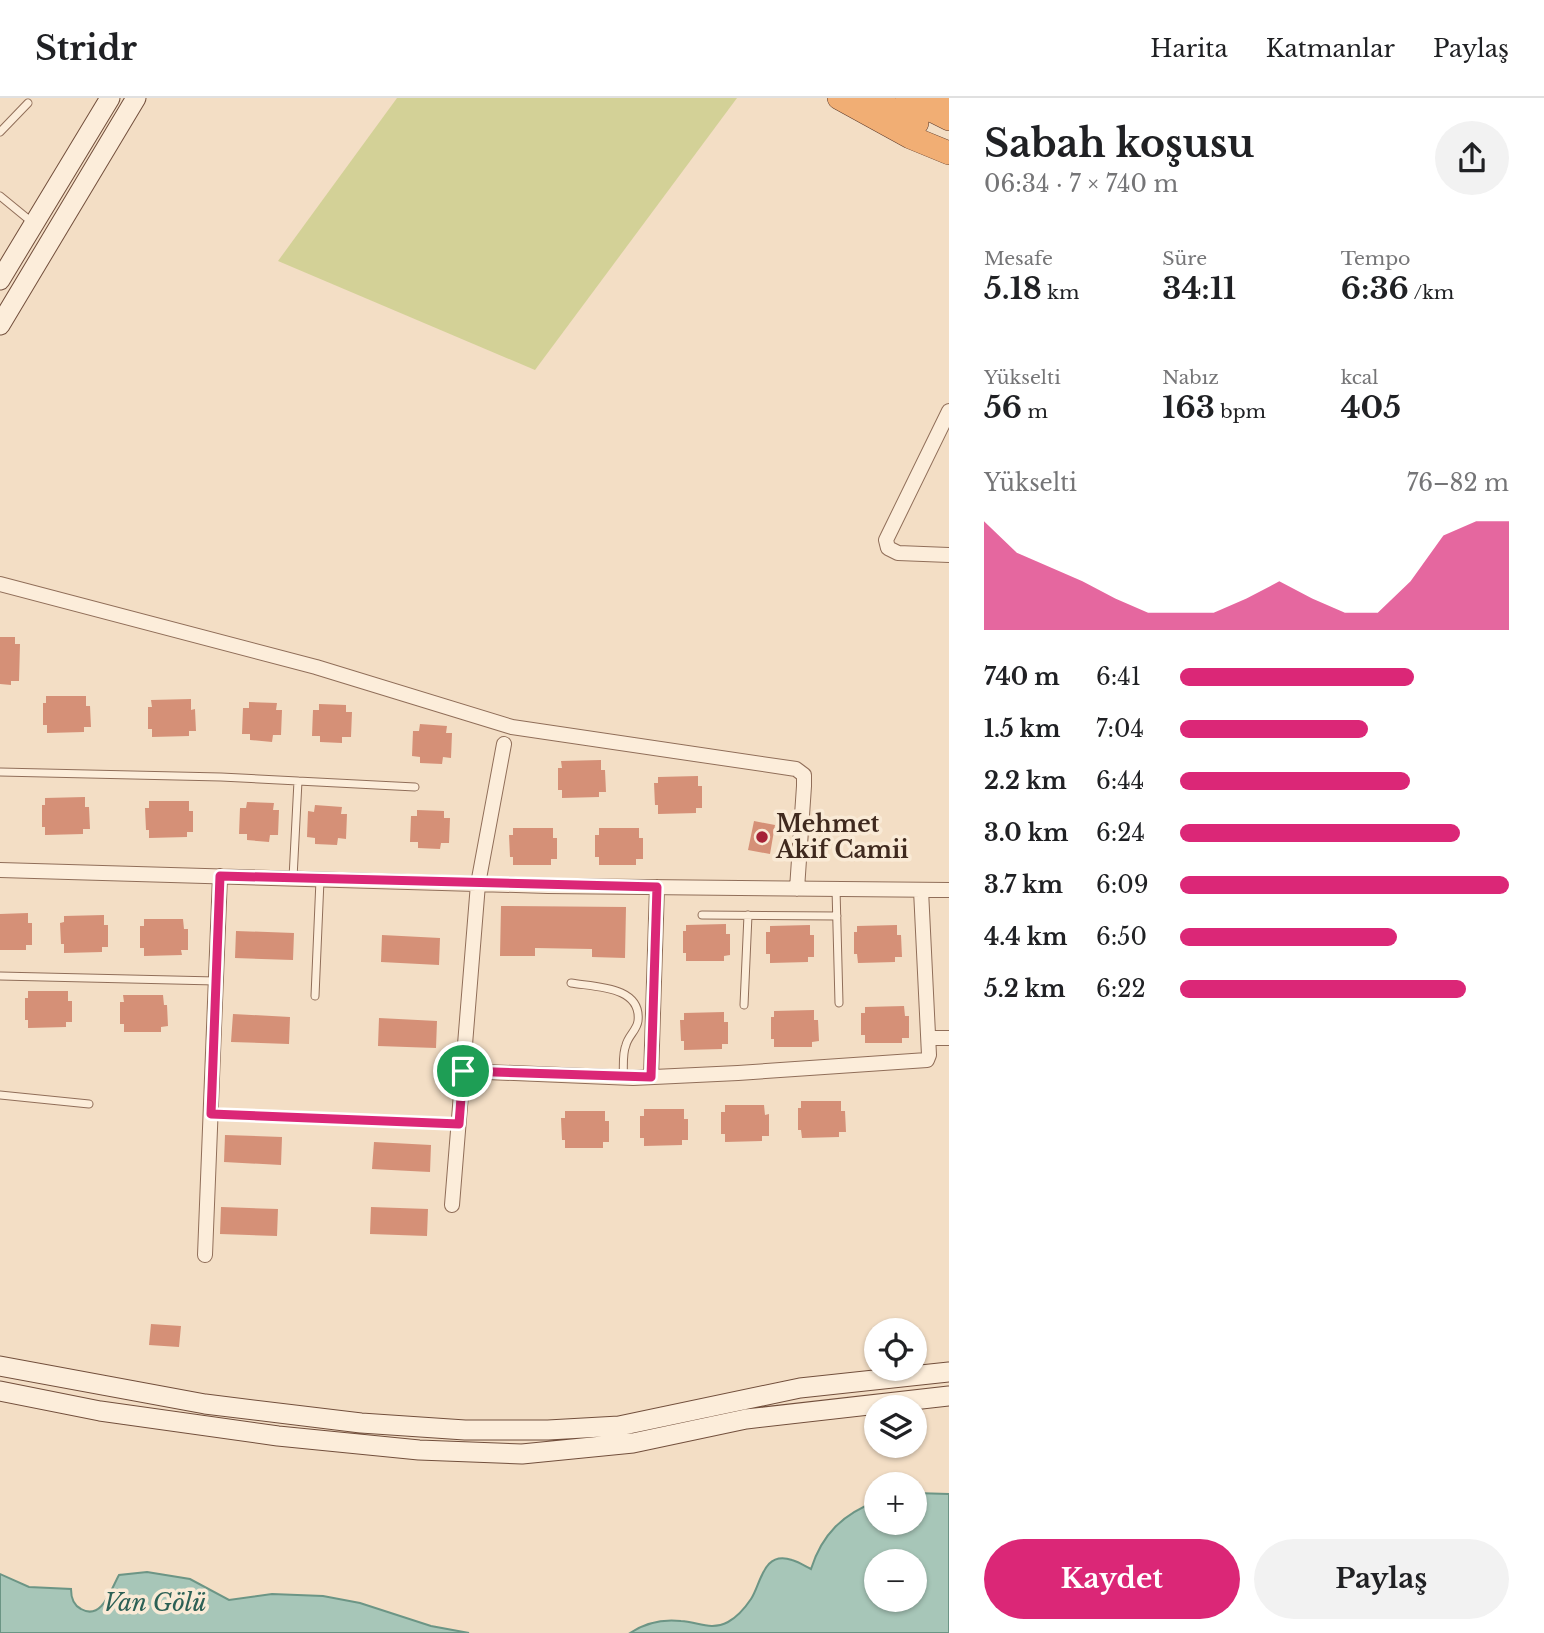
<!DOCTYPE html>
<html lang="tr">
<head>
<meta charset="utf-8">
<style>
	body { margin:0; font-family:"Libre Baskerville",serif; background:#f2f2f2; color:#202124; height:100vh; display:flex; flex-direction:column; font-size:26px; white-space:nowrap }
	* { box-sizing:border-box; margin:0 }
	p { font-size:23px; color:#757577 }
	.icon { flex:none; width:38px; height:38px; fill:none; stroke:currentColor; stroke-width:2; stroke-linecap:round; stroke-linejoin:round }
	.map { position:relative; flex:1; overflow:hidden }
	.side { display:flex; flex-direction:column; background:#fff; width:595px }
	.side>* { flex:none }
	.fabs { position:absolute; left:864px; top:1220px; display:grid; gap:14px }
	.fabs a { display:grid; place-items:center; width:63px; height:63px; border-radius:50%; background:#fff; box-shadow:0 2px 5px #0004; font-size:35px }
	.pin { position:absolute; display:grid; place-items:center; width:60px; height:60px; color:#fff; margin:-30px; border:4px solid #fff; border-radius:50%; box-shadow:0 2px 7px #0007 }
	.round { display:grid; place-items:center; flex:none; width:74px; height:74px; border-radius:37px; background:#f2f2f2 }
	.summary { display:flex; align-items:center; justify-content:space-between; height:119px; padding:0 35px }
	h1 { font-size:38px; font-weight:800; line-height:52px }
	.stats { display:grid; grid-template-columns:repeat(3,1fr); gap:10px; height:119px; padding:7px 35px }
	.stats div { display:grid; align-content:center }
	.stats b { font-size:30px; font-weight:800 }
	.stats small { font-size:19px; font-weight:400 }
	.stats p { font-size:19px }
	.chart { height:196px; padding:14px 35px }
	.chart p { display:flex; justify-content:space-between }
	.chart svg { width:100%; height:126px; margin-top:7px; fill:#db2777; opacity:.7 }
	.action { display:flex; gap:14px; margin-top:auto; padding:14px 35px }
	.action a { flex:1; height:80px; border-radius:42px; background:#db2777; color:#fff; font-size:28px; font-weight:800; line-height:80px; text-align:center }
	.action a+a { background:#f2f2f2; color:#202124 }
	ul { padding:0 35px; list-style:none; font-size:23px }
	li { display:grid; grid-template-columns:112px 84px 1fr; align-items:center; height:52px }
	li i { height:18px; border-radius:9px; background:#db2777 }
	header { display:flex; align-items:center; gap:42px; box-sizing:border-box; height:98px; padding:0 35px; background:#fff; border-bottom:2px solid #e0e0e0 }
	header strong { font-size:33px }
	nav { display:flex; gap:38px; margin-inline-start:auto; font-size:24px }
	main { display:flex; flex:1; min-height:0 }
	.map>svg:first-child { display:block }
	.green { fill:#d3d197 }
	.water { fill:#a7c6b8; stroke:#6c9585; stroke-width:2; fill-rule:evenodd }
	.building { fill:#d59077 }
	.lines { fill:none; stroke-linecap:round; stroke-linejoin:round }
	.service-casing { stroke:#906e59; stroke-width:9 }
	.minor-casing { stroke:#906e59; stroke-width:16 }
	.secondary-casing { stroke:#724f3c; stroke-width:21 }
	.trunk-casing { stroke:#5e3c2d; stroke-width:24 }
	.service { stroke:#fcedda; stroke-width:7 }
	.minor { stroke:#fcedda; stroke-width:14 }
	.secondary { stroke:#fcedda; stroke-width:19 }
	.trunk { stroke:#f1ae74; stroke-width:23 }
	.route-casing { stroke:#fff; stroke-width:14 }
	.route { stroke:#db2777; stroke-width:9 }
	.poi-dot { fill:#a62237; stroke:#f9ead6; stroke-width:2.5 }
	.labels { text-anchor:middle; stroke-width:7; stroke-linejoin:round; paint-order:stroke }
	.poi-label { font-size:23px; font-weight:bold; fill:#3f291e; stroke:#f9ead6; text-anchor:start }
	.water-label { font-size:24px; font-style:italic; fill:#2c6055; stroke:#f9ead6 }
</style>
</head>
<body>
<header>
<strong>Stridr</strong>
<nav><a>Harita</a><a>Katmanlar</a><a>Paylaş</a></nav>
</header>
<main>
<div class="map">
<svg width="949" height="1535" viewBox="0 0 949 1535">
	<rect width="100%" height="100%" fill="#f3dec5"/>
	<path class="green" d="M397,0H737L535,272L278,163Z"/>
	<path class="water" d="M915,1395L949,1396V1535H630C645,1525 663,1521 681,1523C698,1524 711,1533 728,1524C737,1519 745,1510 751,1501C761,1486 763,1452 792,1462C799,1464 805,1468 811,1471C822,1436 843,1416 877,1403V1424H915ZM877,1463H915V1502H877Z
		M147,1474L190,1481L229,1502L272,1496L323,1498L360,1505L431,1528L469,1535H0V1476L29,1489L71,1491C71,1500 73,1507 81,1511C102,1523 111,1491 119,1477Z"/>
	<path class="building" d="M0,539H15V546H20L19,583H11V587L0,586Z
		M46,598H86V608H90L91,629H84V634L47,635V627H43V605H46Z
		M191,601V612L195,611L196,633H189V638L152,639V631H148V609H152L151,602Z
		M249,604L277,605L276,612H282L281,637H273L272,644L250,642V636H242L243,610H249Z
		M319,606L346,607V614H352L351,639H342V645L320,644V638H312L313,612H319Z
		M420,626L447,628L446,635H452L451,660L443,659L442,666L420,665V659L412,658L413,633H419Z
		M601,662V672H605L606,694H599V699L562,700V692H558V670H562L561,663Z
		M698,678V688H702V710H696V715L658,716V707H655L654,685H658V679Z
		M85,699V709H89L90,731H83V736L45,737V729H42V707H45V700Z
		M149,703H189V713H193V734H187V739L149,740V732H146L145,710H149Z
		M247,704L274,705L273,712H279L278,737H270L269,744L247,742V736H239L240,710H246Z
		M315,707L342,709L341,716H347L346,741L338,740L337,747L315,746V740L307,739L308,713L314,714Z
		M417,712L444,713V720H450L449,745H441L440,751L418,750V744H410L411,718H417Z
		M754,723L775,727L770,756L748,752Z
		M513,730H553V740H557V761H551V767H513V759H510L509,737H513Z
		M599,730H639V740H643V761H636V767H599V759H595V737H599Z
		M501,808L626,809L625,860L592,859V851L535,850V858H500Z
		M28,815V825H32V847H26V852H0V816Z
		M104,817V827H108V849H102V854L64,855V846H61L60,825L64,824V818Z
		M144,821H183L184,831H188V852H181L182,857L144,858V850H140V828H144Z
		M726,826V836H730V857L724,858V863H686V855H683V833H686V827Z
		M810,827V837H814V859H808V864L770,865V856H766V834H770V828Z
		M897,827V837H901L902,859H895V864L858,865L857,856H854V834H857V828Z
		M236,833L294,835L293,862L235,860Z
		M382,837L440,840L439,867L381,864Z
		M28,893H68V903H72V924H66V929L28,930V922H25V900H28Z
		M123,897H163L164,907H167L168,928L161,929V934H124V926H120V904H124Z
		M904,908L905,918H909V940H902V945H865V937H861V915H865V909Z
		M814,912V922H818L819,943L812,944V949H774V941H771V919H774V913Z
		M724,914V924H728V946H722V951L684,952V943H681L680,922H684V915Z
		M233,916L290,919L289,946L231,944Z
		M379,920L437,923L436,950L378,948Z
		M801,1003H841V1013H845L846,1034H839V1039L802,1040L801,1032H798V1010H801Z
		M725,1007H764L765,1017L769,1016V1038H762V1043L725,1044V1036H721V1014H725Z
		M644,1011H684V1021H688V1042H682V1047L644,1048V1040H640V1018H644Z
		M565,1013H605V1023H609V1044H603V1050H565V1042H562L561,1020H565Z
		M225,1037L282,1039L281,1067L224,1064Z
		M374,1044L431,1047L430,1074L372,1071Z
		M221,1109L278,1111L277,1138L220,1136Z
		M371,1109L428,1111L427,1138L370,1136Z
		M151,1226L181,1228L179,1249L149,1247Z"/>
	<g class="lines">
		<g class="service-casing">
			<path id="service" d="M0,34L28,5
				M0,98L33,125
				M0,674L221,679L415,689
				M293,780L298,683
				M836,791L839,905
				M702,817L837,818
				M0,878L216,883
				M571,885C595,889 642,888 638,923C637,932 628,938 626,947C622,956 624,969 623,979
				M315,898L320,782
				M744,907L748,817
				M0,997L89,1006
				M211,1016L458,1026"/>
		</g>
		<g class="minor-casing">
			<path id="minor" d="M949,313L886,442L888,450L898,455L949,457
				M0,486L316,569L512,629L796,671L804,677V688L797,791
				M0,772L548,788L949,792
				M929,940H949
				M463,973L633,980L738,975L927,962L929,957L921,792
				M651,979L657,789
				M452,1107L478,786L504,646
				M205,1157L220,778"/>
		</g>
		<g class="secondary-casing">
			<path id="secondary" d="M0,182L110,0
				M0,227L136,0
				M0,1268L205,1306L361,1325L465,1332H548L619,1328L800,1290L949,1274
				M0,1293L100,1313L278,1338L419,1352L522,1356L633,1345L746,1321L949,1298"/>
		</g>
		<g class="trunk-casing">
			<path id="trunk" d="M839,0L910,39L949,55
				M871,0L917,25
				M907,0L949,21
				M944,0L949,3"/>
		</g>
		<use href="#service" class="service"/>
		<use href="#minor" class="minor"/>
		<use href="#secondary" class="secondary"/>
		<use href="#trunk" class="trunk"/>
	</g>
	<g class="lines">
		<g class="route-casing">
			<path id="route" d="M220,778L657,789L651,979L463,973L459,1026L211,1016Z"/>
		</g>
		<use href="#route" class="route"/>
	</g>
	<circle class="poi-dot" cx="762" cy="739" r="7"/>
	<g class="labels">
		<g class="poi-label">
			<text x="776" y="734">Mehmet<tspan x="776" dy="26">Akif Camii</tspan></text>
		</g>
		<g class="water-label">
			<text x="155" y="1513">Van Gölü</text>
		</g>
	</g>
</svg>
<div class="fabs">
<a><svg class="icon" aria-label="locate" viewBox="0 0 24 24"><circle cx="12" cy="12" r="6"/><path d="M12 2v4M12 18v4M2 12h4M18 12h4"/></svg></a>
<a><svg class="icon" aria-label="layers" viewBox="0 0 24 24"><path d="M12 4l9 5-9 5-9-5zM3 14l9 5 9-5"/></svg></a>
<a>+</a>
<a>−</a>
</div>
<div class="pin" style="left:463px;top:973px;background:#1e9e55"><svg class="icon" aria-label="arrive" viewBox="0 0 24 24"><path d="M6 21V4h12l-3 4 3 4H6"/></svg></div>
</div>
<section class="side">
<div class="summary"><div><h1>Sabah koşusu</h1><p>06:34 · 7 × 740 m</p></div><a class="round"><svg class="icon" aria-label="share" viewBox="0 0 24 24"><path d="M12 15V3M7 8l5-5 5 5M5 13v7h14v-7"/></svg></a></div>
<div class="stats">
<div><p>Mesafe</p><b>5.18<small> km</small></b></div>
<div><p>Süre</p><b>34:11</b></div>
<div><p>Tempo</p><b>6:36<small> /km</small></b></div>
</div>
<div class="stats">
<div><p>Yükselti</p><b>56<small> m</small></b></div>
<div><p>Nabız</p><b>163<small> bpm</small></b></div>
<div><p>kcal</p><b>405</b></div>
</div>
<div class="chart"><p><span>Yükselti</span>76–82 m</p>
<svg viewBox="0 0 160 44" preserveAspectRatio="none"><path d="M0 44V6L10 17L20 22L30 27L40 33L50 38L60 38L70 38L80 33L90 27L100 33L110 38L120 38L130 27L140 11L150 6L160 6V44z"/></svg>
</div>
<ul>
<li><b>740 m</b>6:41<i style="width:71%"></i></li>
<li><b>1.5 km</b>7:04<i style="width:57%"></i></li>
<li><b>2.2 km</b>6:44<i style="width:70%"></i></li>
<li><b>3.0 km</b>6:24<i style="width:85%"></i></li>
<li><b>3.7 km</b>6:09<i style="width:100%"></i></li>
<li><b>4.4 km</b>6:50<i style="width:66%"></i></li>
<li><b>5.2 km</b>6:22<i style="width:87%"></i></li>
</ul>
<div class="action"><a>Kaydet</a><a>Paylaş</a></div>
</section>
</main>
</body>
</html>
